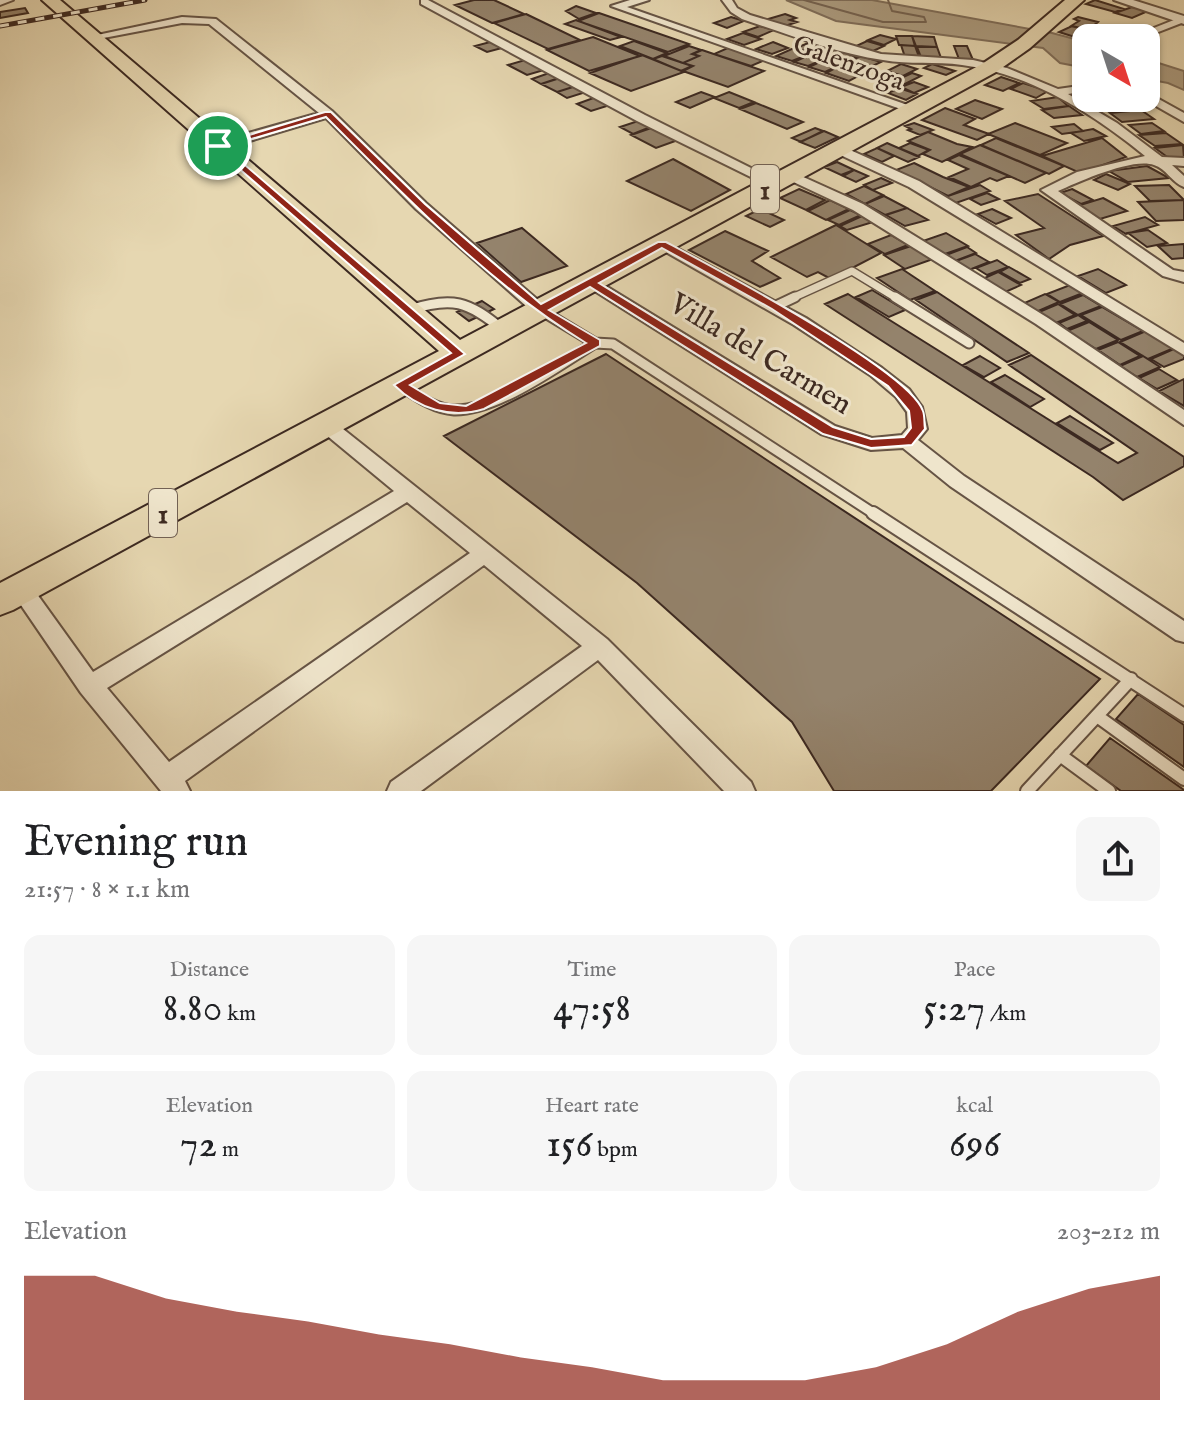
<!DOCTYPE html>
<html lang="en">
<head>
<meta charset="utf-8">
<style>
	body { margin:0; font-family:"IM FELL English",serif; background:#f6f6f6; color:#202124; height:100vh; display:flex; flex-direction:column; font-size:30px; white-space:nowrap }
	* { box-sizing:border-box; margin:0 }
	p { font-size:26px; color:#757577 }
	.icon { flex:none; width:44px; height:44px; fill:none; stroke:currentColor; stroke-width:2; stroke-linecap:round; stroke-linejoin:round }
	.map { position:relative; height:791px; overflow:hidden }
	.drawer { display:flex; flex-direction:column; background:#fff; flex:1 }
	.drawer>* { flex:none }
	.needle { width:52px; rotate:141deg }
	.tools { position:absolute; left:1072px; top:24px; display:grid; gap:16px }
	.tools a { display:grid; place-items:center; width:88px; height:88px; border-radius:16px; background:#fff; box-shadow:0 2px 6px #0004; font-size:40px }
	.pin { position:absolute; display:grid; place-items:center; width:68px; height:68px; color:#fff; margin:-34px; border:4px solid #fff; border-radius:50%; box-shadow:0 2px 8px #0007 }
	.round { display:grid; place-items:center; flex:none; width:84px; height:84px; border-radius:16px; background:#f6f6f6 }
	.overview { display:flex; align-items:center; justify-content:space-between; height:136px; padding:0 24px }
	h1 { font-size:44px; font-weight:600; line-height:60px }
	.stats { display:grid; grid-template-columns:repeat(3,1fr); gap:12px; height:136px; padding:8px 24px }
	.stats div { display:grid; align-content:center; border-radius:16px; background:#f6f6f6; text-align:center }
	.stats b { font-size:40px; font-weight:600 }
	.stats small { font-size:22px; font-weight:400 }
	.stats p { font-size:22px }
	.chart { height:224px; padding:16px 24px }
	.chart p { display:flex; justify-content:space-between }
	.chart svg { width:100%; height:144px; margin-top:8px; fill:#8f2418; opacity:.7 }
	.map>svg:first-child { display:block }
	.water { fill:#ac9c80; stroke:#7f6e5a; stroke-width:2 }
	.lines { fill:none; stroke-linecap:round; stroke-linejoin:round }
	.shore { stroke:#746250; stroke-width:2 }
	.building { fill:#94836c; stroke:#3c2921; stroke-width:2 }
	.service-far2-casing { stroke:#665445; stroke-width:10 }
	.service-far1-casing { stroke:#665445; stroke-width:13 }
	.service-casing { stroke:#665445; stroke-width:16 }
	.minor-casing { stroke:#665445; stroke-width:4 }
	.tertiary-casing { stroke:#665445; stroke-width:4 }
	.primary-casing { stroke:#3c2921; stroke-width:4 }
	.service-far2 { stroke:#efe5cc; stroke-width:7 }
	.service-far1 { stroke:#efe5cc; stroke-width:9 }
	.service { stroke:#efe5cc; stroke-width:12 }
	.minor { fill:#efe5cc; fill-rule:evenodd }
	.tertiary { fill:#efe5cc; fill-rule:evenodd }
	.primary { fill:#e6d7b1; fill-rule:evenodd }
	.rail-casing { stroke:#3c2921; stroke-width:5 }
	.rail { stroke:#efe5cc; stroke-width:3; stroke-dasharray:9; stroke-linecap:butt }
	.route { fill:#8f2418; stroke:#fff; stroke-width:2; fill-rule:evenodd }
	.labels { text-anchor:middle; stroke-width:6; stroke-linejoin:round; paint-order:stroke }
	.far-street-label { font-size:26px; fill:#3c2921; stroke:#efe5cc }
	.shield { fill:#efe5cc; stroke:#726154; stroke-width:2 }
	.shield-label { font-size:28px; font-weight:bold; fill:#3c2921 }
	.street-label { font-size:30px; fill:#3c2921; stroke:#efe5cc }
</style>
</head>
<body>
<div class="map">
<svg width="1184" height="791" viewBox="0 0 1184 791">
	<rect width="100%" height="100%" fill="#e6d7b1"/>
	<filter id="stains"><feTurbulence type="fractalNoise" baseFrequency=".0025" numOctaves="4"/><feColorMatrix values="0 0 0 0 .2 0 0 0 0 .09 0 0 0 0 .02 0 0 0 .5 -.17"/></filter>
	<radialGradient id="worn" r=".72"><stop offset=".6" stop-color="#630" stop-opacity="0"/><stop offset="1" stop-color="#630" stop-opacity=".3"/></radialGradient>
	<path class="water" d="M786,0H872L1052,33L1086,42V68L1060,63L1043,48L836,21Z
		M1146,59L1184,71V90L1168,83L1146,79Z"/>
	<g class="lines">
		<path class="shore" d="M804,0L883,22H926L924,17L892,11L888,0"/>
	</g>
	<path class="building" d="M474,0H494L524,14L492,23L455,5Z
		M1095,0L1124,9L1115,12L1086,4Z
		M576,6L596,13L579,19L566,11Z
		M1132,7L1148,11L1132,18L1115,13Z
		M25,8L28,13L0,18V12Z
		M599,13L689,44L668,52L578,21Z
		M526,14L580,40L548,49L494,23Z
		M785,14L796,18L790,20L797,22L782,27L765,20Z
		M731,17L744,21L727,28L714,23Z
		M1078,17L1098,22L1088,30L1071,26L1079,21L1074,19Z
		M576,20L621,37L610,40L565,24Z
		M760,26L774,30L758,37L743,32Z
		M1072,26L1089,30L1086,32L1093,34L1081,39L1059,32Z
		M743,33L761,39L744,45L727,39Z
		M880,35L896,39L884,45L868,40Z
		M896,36H912L915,46L899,45Z
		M912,36L934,37L937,47L916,46Z
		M593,37L640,56L589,71L547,50Z
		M634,41L667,53L653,59L620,46Z
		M813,41L827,46L810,53L796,48Z
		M867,41L884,46L871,52L854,47Z
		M490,42L502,48L487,52L475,46Z
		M773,42L788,48L772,54L756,49Z
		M901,45L915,46L919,57H905Z
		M689,46L701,50L692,54L699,56L683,63L664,56Z
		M828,46L843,51L826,59L811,54Z
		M954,46H967L973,60L959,59Z
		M730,47L767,59L751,66L714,54Z
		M917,47H937L941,58L921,57Z
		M794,48L810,54L792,61L776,56Z
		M702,50L764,71L728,87L683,71L693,66L683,63L699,56L693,54Z
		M843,52L857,57L840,65L826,60Z
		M811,54L825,59L808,66L794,62Z
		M642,55L684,72L631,91L590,73Z
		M662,56L692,66L681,71L653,59Z
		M861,56L881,62L860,72L840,65Z
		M525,60L544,70L527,75L508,65Z
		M824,60L840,65L825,72L809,67Z
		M901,64L917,69L903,76L887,71Z
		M932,64L955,71L946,75L924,68Z
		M839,66L862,74L849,81L826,73Z
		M887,71L903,77L890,83L874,77Z
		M549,73L559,78L541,84L532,79Z
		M912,73L921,76L899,87L890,83Z
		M1001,77L1019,83L1003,91L985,85Z
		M560,78L576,86L557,92L541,84Z
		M914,82L928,87L914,93L901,87Z
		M1023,83L1048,91L1036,98L1011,89Z
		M576,86L586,92L567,98L557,92Z
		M899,88L917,94L906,100L888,93Z
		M701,92L715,97L690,108L676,102Z
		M729,92L754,102L739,108L714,98Z
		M596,97L610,105L591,111L577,104Z
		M1058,97L1068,106L1044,109L1031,101Z
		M975,100L1002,109L982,119L956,109Z
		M756,103L803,122L787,129L740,109Z
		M1069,106L1082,115L1054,118L1042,110Z
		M945,108L975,119L964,125L989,134L977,140L922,120Z
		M1141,110L1154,119L1122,122L1110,113Z
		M641,120L653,126L633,134L620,127Z
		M914,123L933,130L920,135L908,130L911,129L905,126Z
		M1015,123L1067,143L1040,155L988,134Z
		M1152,123L1164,131L1141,134L1129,125Z
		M1074,124L1083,131L1062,134L1052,127Z
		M654,127L678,140L656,148L631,135Z
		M815,128L823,131L801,142L792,138Z
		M1093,129L1106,136L1084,141L1071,133Z
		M824,131L838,137L815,148L800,142Z
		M928,132L957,144L972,147L942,162L923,154L930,150L908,141Z
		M1166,133L1182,144L1155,146L1139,135Z
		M996,138L1064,166L1049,174L981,145Z
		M1102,138L1126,157L1080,173L1042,156Z
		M887,143L919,157L908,162L877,148Z
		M910,143L929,150L918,156L899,148Z
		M980,145L1046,173L1025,183L960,154Z
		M1183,145L1184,158L1170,159L1155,148Z
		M877,148L894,156L882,162L864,154Z
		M959,155L1009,176L997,181L990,178L971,187L949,177L968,169L948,160Z
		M673,159L730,190L691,211L627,181Z
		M837,162L854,170L841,175L824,167Z
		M914,163L943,177L969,187L948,196L896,170Z
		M1147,166L1169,178L1128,182L1109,171Z
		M854,170L868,176L856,182L843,176Z
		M1106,174L1130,184L1118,190L1094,180Z
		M881,178L892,183L873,190L864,185Z
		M980,185L990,191L956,203L945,197Z
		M1169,185L1184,200L1150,201L1135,186Z
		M864,186L883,195L865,204L846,194Z
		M799,189L825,200L806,210L780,198Z
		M1072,189L1093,200L1081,204L1060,193Z
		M987,193L999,199L981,205L970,199Z
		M1038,194L1103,236L1070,245L1049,259L1016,235L1044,228L1005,201Z
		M884,196L907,208L885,215L865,204Z
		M1103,198L1127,211L1100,219L1077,206Z
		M830,200L849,209L826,220L808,211Z
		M1184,200V220L1156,221L1138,202Z
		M907,208L928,220L905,226L886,215Z
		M760,209L784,220L770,227L746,216Z
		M992,209L1011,218L996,224L978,214Z
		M850,210L861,215L839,225L828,220Z
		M862,216L873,222L847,230L840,226Z
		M1145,217L1158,225L1126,234L1113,226Z
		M836,225L881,253L831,279L818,272L807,277L771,257Z
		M522,228L567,266L521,282L477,243Z
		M1148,230L1167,243L1147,247L1128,233Z
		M725,231L768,251L752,261L780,278L760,287L689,250Z
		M946,233L968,246L945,254L923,241Z
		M891,235L908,245L885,254L868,244Z
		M1184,244V258L1172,259L1158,246Z
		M911,246L933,259L905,269L884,255Z
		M967,247L976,253L955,261L946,255Z
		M975,254L989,262L969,270L956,261Z
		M997,260L1008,267L987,275L976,268Z
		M1009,267L1030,279L1020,283L1000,272Z
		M902,269L935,291L910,300L877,278Z
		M1098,269L1126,285L1106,293L1078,276Z
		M998,272L1021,285L1003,293L980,280Z
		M1070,285L1083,293L1060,302L1047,294Z
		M872,290L905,310L889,317L856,297Z
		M937,292L1029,353L1007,362L916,300Z
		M848,294L1118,463L1137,453L1009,365L1031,355L1184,457V466L1123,500L1093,477L825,304Z
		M1045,294L1059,302L1036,312L1022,304Z
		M1083,295L1101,306L1078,315L1060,304Z
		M482,301L494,309L469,321L457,312Z
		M1058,304L1075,315L1056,323L1039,312Z
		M1102,307L1143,331L1121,340L1081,315Z
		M1078,315L1087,321L1067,329L1059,323Z
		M1089,322L1118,340L1096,349L1067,331Z
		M1146,331L1174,348L1148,359L1120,342Z
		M1118,342L1140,356L1120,365L1098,350Z
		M1176,348L1184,353V359L1164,367L1151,359Z
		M606,354L832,503L1100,679L991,791H834L792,722L637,583L444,436Z
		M980,356L1000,368L984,377L963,365Z
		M1143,356L1160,367L1137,377L1120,366Z
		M1159,369L1177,380L1157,389L1139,378Z
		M1005,375L1044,399L1030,407L991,382Z
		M1184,379V406L1159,391Z
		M1070,416L1113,443L1100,450L1057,423Z
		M1138,694L1184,725V767L1116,719Z
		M1110,738L1184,790V791H1121L1086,766Z"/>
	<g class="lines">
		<g class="service-far2-casing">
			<path id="service-far2" d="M790,299L852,271L898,299"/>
		</g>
		<g class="service-far1-casing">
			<path id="service-far1" d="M895,297L969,343
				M776,306L795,297
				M409,310C452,296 468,301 503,330
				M542,311L595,343L613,344L876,515
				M403,387C418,397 435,409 454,410C497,411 559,365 595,343"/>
		</g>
		<g class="service-casing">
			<path id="service" d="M873,513L1184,715
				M1097,716L1184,779
				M1060,755L1109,791
				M1027,791L1131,679"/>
		</g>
		<g class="minor-casing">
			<path id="minor" d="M0,0H13L0,5Z
				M421,0H428L645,115L781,183L774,187L769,186L637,121L421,4Z
				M630,0H649L627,7L919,109L909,112L611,6Z
				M722,0H732L737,8L750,15L881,54L973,60L1007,68L1058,89L1086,85V91L1068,94L1117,123L1162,157L1184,158V166L1172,165L1184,176V187C1172,183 1166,168 1154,165C1133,157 1078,182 1058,191L1173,270L1184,272V282L1163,276L1041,190L1077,172L1145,156C1094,114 1029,73 962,65C936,61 909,65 883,60C835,53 788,34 742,19L731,12Z
				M1184,16V22L1143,38L1131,37Z
				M182,17L216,19L332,111L426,203L546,307L548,310L546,313H534L416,209L326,118L223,149H213V143L319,113L209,24L182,23L93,40L88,37Z
				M1146,92L1184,113V122L1142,98H1146Z
				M839,145L919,181L1184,343V355L909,187L834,152L833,149Z
				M790,171L863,204L1048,318L1184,410V425L1036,324L853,210L785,178L783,175Z
				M662,240L806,318L882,368L909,389L922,407L927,429L918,440L964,476L1184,621V642L1176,640L950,486L903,448L871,450L821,434L582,283L584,280H596L835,426L872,438L902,435L908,428L907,412L896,397L870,375L794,325L657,247V241Z
				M326,419L333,421L607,639L751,782L755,791H724L598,660L421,791H387L391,782L582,646L484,565L185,781L190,791H161L81,693L10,589L13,583L21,580L29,583L93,672L394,491L319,429L317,425L319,421ZM407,502L470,553L169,762L107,688Z"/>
		</g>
		<g class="tertiary-casing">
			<path id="tertiary" d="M1114,0H1133L1184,16V24Z"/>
		</g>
		<g class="primary-casing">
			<path id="primary" d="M42,0H60L460,340L982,64L1018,40L1065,0H1084L1030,48L996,72L13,610L0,615V583L439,351Z"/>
		</g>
		<use href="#service-far2" class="service-far2"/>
		<use href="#service-far1" class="service-far1"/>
		<use href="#service" class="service"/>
		<use href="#minor" class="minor"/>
		<use href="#tertiary" class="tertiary"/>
		<use href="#primary" class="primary"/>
		<g class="rail-casing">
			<path id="rail" d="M0,26L145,0"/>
		</g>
		<use href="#rail" class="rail"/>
	</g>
	<path class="route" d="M325,112H331L425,204L541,304L658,242H666C711,266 909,370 923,411C925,416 924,424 925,429L912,445L871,448L823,434L590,287L549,310L600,340V346L484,409C451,419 418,409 394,385L451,353L213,146ZM326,117C407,198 488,283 586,343L466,406L440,403L410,385L465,354L224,147ZM662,248L772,309L888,386L909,411L911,428L904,437L871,439L833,427L599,283Z"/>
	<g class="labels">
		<g class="far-street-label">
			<text transform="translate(849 62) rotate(20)" y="9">Galenzoga</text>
		</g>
		<g class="shield">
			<rect x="751" y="165" width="28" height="48" rx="6"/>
			<rect x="149" y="489" width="28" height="48" rx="6"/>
		</g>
		<g class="shield-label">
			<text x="765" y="199">1</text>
			<text x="163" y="523">1</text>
		</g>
		<g class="street-label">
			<text transform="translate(761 353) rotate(31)" y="10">Villa del Carmen</text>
		</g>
	</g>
	<rect width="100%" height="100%" filter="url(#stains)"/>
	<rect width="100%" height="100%" fill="url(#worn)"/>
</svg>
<div class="tools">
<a><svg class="needle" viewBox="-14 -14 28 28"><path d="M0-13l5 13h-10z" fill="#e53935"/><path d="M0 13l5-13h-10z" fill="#757577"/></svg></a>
</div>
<div class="pin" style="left:218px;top:146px;background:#1e9e55"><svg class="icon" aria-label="arrive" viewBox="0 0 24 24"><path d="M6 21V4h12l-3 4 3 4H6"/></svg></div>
</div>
<section class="drawer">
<div class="overview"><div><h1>Evening run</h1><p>21:57 · 8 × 1.1 km</p></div><a class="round"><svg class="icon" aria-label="share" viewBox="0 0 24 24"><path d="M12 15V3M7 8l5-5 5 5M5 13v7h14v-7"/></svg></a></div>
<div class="stats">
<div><p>Distance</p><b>8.80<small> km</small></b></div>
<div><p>Time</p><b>47:58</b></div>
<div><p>Pace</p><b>5:27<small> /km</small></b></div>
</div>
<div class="stats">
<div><p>Elevation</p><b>72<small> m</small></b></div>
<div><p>Heart rate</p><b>156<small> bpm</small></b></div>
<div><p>kcal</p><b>696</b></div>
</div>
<div class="chart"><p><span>Elevation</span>203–212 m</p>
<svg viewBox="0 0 160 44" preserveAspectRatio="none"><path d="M0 44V6L10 6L20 13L30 17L40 20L50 24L60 27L70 31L80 34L90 38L100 38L110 38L120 34L130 27L140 17L150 10L160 6V44z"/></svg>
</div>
</section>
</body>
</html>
